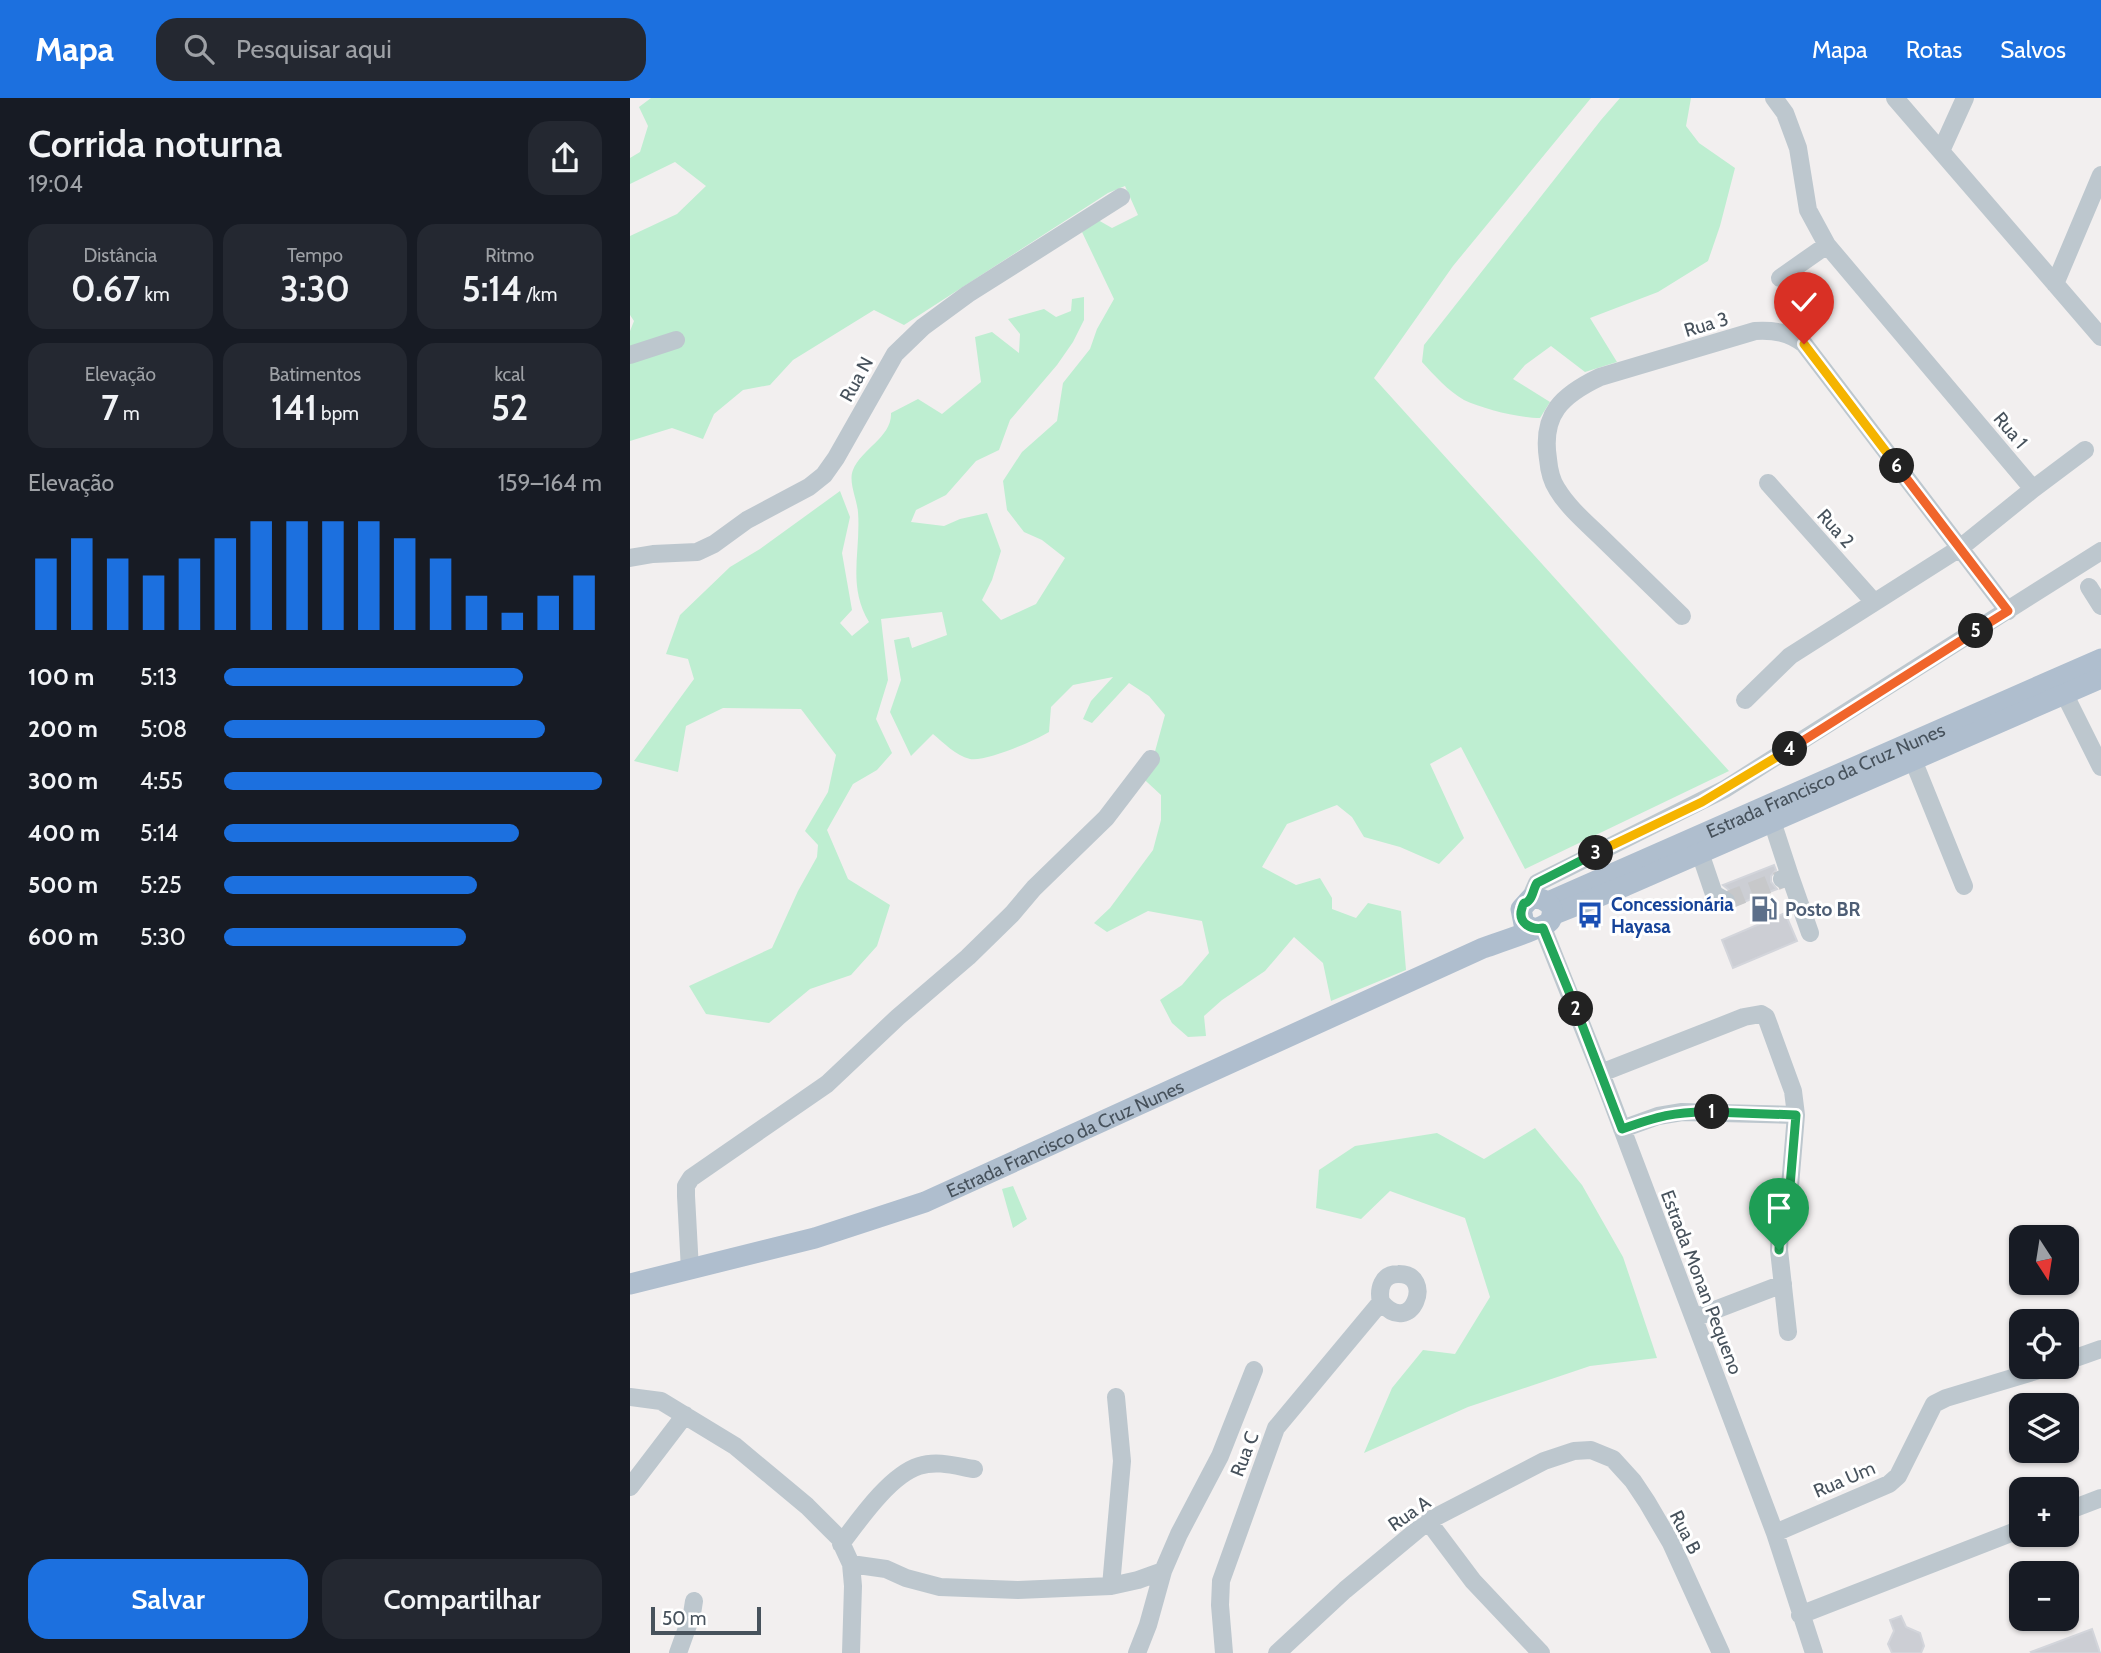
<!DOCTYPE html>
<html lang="pt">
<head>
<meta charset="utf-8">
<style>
	body { margin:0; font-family:Cabin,sans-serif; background:#242831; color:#f1f3f6; height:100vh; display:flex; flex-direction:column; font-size:26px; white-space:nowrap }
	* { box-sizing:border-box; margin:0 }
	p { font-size:23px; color:#9ea1a6 }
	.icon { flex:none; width:38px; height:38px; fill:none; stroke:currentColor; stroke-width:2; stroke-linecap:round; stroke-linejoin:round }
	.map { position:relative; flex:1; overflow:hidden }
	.details { display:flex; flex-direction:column; background:#171b24; width:630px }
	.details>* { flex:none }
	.needle { width:46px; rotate:168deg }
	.controls { position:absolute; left:1379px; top:1127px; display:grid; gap:14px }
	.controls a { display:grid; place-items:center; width:70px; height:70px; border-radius:14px; background:#171b24; box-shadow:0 2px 5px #0004; font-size:35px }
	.scale { position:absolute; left:21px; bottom:18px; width:110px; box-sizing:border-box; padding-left:7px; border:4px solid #47525c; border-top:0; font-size:19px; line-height:24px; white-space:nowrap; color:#47525c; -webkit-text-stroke:5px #fff; paint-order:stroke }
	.pin { position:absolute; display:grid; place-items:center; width:60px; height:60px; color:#fff; margin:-72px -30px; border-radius:50% 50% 50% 0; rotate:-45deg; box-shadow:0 0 7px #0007 }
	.pin .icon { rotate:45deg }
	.km { position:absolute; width:35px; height:35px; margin:-18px; border-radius:50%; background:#222; color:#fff; font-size:19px; line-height:35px; text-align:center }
	.round { display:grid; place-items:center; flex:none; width:74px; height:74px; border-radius:21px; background:#242831 }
	.summary { display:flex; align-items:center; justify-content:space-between; height:119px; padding:0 28px }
	h1 { font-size:38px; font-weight:600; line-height:52px }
	.metrics { display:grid; grid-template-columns:repeat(3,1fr); gap:10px; height:119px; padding:7px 28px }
	.metrics div { display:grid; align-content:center; border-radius:18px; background:#242831; text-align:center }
	.metrics b { font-size:35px; font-weight:600 }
	.metrics small { font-size:19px; font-weight:400 }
	.metrics p { font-size:19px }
	.chart { height:196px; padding:14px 28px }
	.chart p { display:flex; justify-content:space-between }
	.chart svg { width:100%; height:126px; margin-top:7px; stroke:#1c70df; stroke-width:6 }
	.primary-button { display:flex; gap:14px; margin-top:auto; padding:14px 28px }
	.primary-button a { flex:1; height:80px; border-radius:21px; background:#1c70df; color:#fff; font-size:28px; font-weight:600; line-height:80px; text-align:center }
	.primary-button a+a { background:#242831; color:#f1f3f6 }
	ul { padding:0 28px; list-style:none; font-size:23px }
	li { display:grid; grid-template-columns:112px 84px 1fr; align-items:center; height:52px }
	li i { height:18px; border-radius:9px; background:#1c70df }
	header { display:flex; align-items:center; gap:42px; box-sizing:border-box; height:98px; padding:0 35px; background:#1c70df; color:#fff }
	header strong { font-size:33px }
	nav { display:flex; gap:38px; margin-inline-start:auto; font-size:24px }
	.search { width:490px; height:63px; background:#242831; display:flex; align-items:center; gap:18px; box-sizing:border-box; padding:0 24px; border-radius:21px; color:#9ea1a6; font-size:26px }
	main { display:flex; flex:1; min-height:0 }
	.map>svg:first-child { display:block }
	.green { fill:#beeed1 }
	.building { fill:#ccced4; stroke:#d3d5db; stroke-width:2 }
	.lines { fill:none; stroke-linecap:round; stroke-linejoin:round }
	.minor-tunnel { stroke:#c7c8ca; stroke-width:18; stroke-dasharray:18 9; stroke-linecap:butt }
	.minor { stroke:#bdc7ce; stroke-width:18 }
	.major { stroke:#afbece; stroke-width:21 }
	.split-1-casing { stroke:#fff; stroke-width:14 }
	.split-2-casing { stroke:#fff; stroke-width:14 }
	.split-3-casing { stroke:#fff; stroke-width:14 }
	.split-4-casing { stroke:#fff; stroke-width:14 }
	.split-5-casing { stroke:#fff; stroke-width:14 }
	.split-6-casing { stroke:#fff; stroke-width:14 }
	.split-7-casing { stroke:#fff; stroke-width:14 }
	.split-1 { stroke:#22a559; stroke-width:9 }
	.split-2 { stroke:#22a559; stroke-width:9 }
	.split-3 { stroke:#22a559; stroke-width:9 }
	.split-4 { stroke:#f5b400; stroke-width:9 }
	.split-5 { stroke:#f0652b; stroke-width:9 }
	.split-6 { stroke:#f0652b; stroke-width:9 }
	.split-7 { stroke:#f5b400; stroke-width:9 }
	.labels { text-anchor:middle; stroke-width:6; stroke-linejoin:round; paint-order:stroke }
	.street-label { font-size:19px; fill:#47525c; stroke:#fff }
	.transit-label { font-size:19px; font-weight:bold; fill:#164399; stroke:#fff; text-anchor:start }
	.service-label { font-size:19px; font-weight:bold; fill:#4e5e75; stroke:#fff; text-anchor:start }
</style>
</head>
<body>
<header>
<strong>Mapa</strong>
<div class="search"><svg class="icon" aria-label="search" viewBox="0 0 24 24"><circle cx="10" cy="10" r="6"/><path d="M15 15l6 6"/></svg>Pesquisar aqui</div>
<nav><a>Mapa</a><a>Rotas</a><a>Salvos</a></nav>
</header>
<main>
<section class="details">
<div class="summary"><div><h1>Corrida noturna</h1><p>19:04</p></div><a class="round"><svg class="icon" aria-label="share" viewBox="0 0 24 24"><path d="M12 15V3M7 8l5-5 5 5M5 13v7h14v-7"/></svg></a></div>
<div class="metrics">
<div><p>Distância</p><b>0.67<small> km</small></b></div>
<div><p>Tempo</p><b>3:30</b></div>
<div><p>Ritmo</p><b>5:14<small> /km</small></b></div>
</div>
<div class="metrics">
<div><p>Elevação</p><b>7<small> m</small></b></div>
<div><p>Batimentos</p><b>141<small> bpm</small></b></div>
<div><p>kcal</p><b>52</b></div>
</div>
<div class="chart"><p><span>Elevação</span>159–164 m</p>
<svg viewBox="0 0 160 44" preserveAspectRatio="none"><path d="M5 44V19M15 44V12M25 44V19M35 44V25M45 44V19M55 44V12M65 44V6M75 44V6M85 44V6M95 44V6M105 44V12M115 44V19M125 44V32M135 44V38M145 44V32M155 44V25"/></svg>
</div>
<ul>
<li><b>100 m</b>5:13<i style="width:79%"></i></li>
<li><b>200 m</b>5:08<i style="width:85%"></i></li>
<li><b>300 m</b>4:55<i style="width:100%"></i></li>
<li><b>400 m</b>5:14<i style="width:78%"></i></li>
<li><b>500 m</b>5:25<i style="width:67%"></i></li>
<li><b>600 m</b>5:30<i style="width:64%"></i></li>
</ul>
<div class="primary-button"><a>Salvar</a><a>Compartilhar</a></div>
</section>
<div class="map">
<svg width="1471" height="1555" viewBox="0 0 1471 1555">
	<rect width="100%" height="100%" fill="#f2efef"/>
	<path class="green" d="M21,0H961L823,168L744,280L1099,673L895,771L831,649L800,666L834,740L809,766L770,749L734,739L722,719L707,707L657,726L632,769L666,787L690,780L702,800V811L726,820L738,805L771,813L776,872L701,903L693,865L664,839L635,873L592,902L574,918L576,938L558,939L542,925L530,902L552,887L579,855L572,823L518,813L477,834L464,825L480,810L523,752L531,722V697L504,672L524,657L535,617L519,598L499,585L462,625L453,621L461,603L483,579L443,587L421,609L419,634C404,643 356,664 340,661C325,657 314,645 303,636L281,658L260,614L271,582L264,542L279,539L282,550L317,537L312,514L251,521L258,582L246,621L262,655L247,672L223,686L197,732L218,781L260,807L247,848L221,877L180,891L139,925L76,916L59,888L142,850L168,793L187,759L188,747L175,733L198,694L206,657L171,611L93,610L56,628L48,674L4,663L64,581L58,561L36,556L50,517L100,469L130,451L210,393L220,419L212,455L222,512L210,525L222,538L239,524C217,488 231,454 228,414C227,401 218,384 223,372C231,351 262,339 261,315L288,301L312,316L351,284L345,239L362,234L389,255L390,236L378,221L414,211L426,219L441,213L442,201L454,199V222L443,244L427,267L380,322L369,352L346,363L316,397L286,412L281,424L314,428L330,421L357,415L371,453L362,482L352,502L371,522L406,506L435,460L412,442L394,434L377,412L373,383L392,354L427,323L433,285L460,251L467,231L484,201L452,134L468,122L482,130L508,117L495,88L478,95L274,227L244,212L163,262L140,287L113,292L84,316L73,341L42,330L0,343V233L4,223L0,217V138L47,116L76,88L45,64L0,86V60L10,54L18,28L9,9Z
		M990,0H1061L1056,28L1069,45L1105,70L1090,128L1078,163L1028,194L960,220L987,264L955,274L921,248L895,267L883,281L920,304L910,320C889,320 853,311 834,302C818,293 804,277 792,264L794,247L971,22Z
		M905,1030L952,1087L993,1159L1027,1260L960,1268L838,1309L734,1355L762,1290L793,1252L825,1256L860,1199L835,1120L760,1093L731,1121L686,1110L689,1072L725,1048L807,1035L854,1061Z
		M383,1088L397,1121L383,1130L372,1091Z"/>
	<path class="building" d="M1144,767L1146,772L1141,778V784L1147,791L1106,807L1105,797L1093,787Z
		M1155,815L1167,843L1103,870L1092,842Z
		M1271,1518L1276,1529L1290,1535L1294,1548L1291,1555H1262L1258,1546L1264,1533L1260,1522Z
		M1462,1531L1470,1555H1402L1401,1554Z"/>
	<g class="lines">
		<path class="minor-tunnel" d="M1096,803L1152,781"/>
		<path class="minor" d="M1265,0L1471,239
			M1311,53L1335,0
			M1150,180L1197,147
			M1425,186L1471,77
			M0,257L46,242
			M1138,385L1243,503
			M1403,391L1455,352
			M0,460L23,456L67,454L84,446L117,422L179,389L194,377L206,360L265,256L293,229L338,196L491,99
			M1459,489L1471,508
			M1052,518C1026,493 1001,468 975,443C959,427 939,411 927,391C921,382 919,372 918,361C911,316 932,297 970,279L1125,233C1144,232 1159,234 1174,246L1378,513
			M1429,585L1471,669
			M1115,602L1160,558L1330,450L1403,391L1197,147L1178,112L1168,50L1155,15L1144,0
			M1279,652L1334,788
			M1139,714L1160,778L1152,781
			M1066,743L1084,796L1096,803
			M1160,778L1180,835
			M900,801L907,785L1095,691L1471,453
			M913,830L971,975L1145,1435L1184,1555
			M971,975L1114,919L1131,916L1136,919L1163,993L1166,1017L1160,1088L1150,1131L1149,1152L1158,1234
			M992,1031L1028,1018L1052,1014L1166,1017
			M60,1172L56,1098V1088L61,1080L197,986L268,919L338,859L382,816L404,790L476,720L521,661
			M1064,1220L1153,1186
			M1437,1263L1471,1251
			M0,1299L31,1303L105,1348L177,1408L209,1440L221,1466L223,1488L221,1555
			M0,1389L55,1317
			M1437,1413L1471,1400
			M798,1423L843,1483L911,1555
			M1145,1435L1259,1386L1268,1378L1304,1306L1316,1300L1419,1269
			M211,1446C229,1422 260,1377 289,1368C307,1362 326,1368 344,1371
			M221,1466L256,1471L276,1480L310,1489L388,1492L481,1488L508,1482L533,1473L549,1436L590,1358L624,1272
			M481,1488L492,1363L486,1299
			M1170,1517L1391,1431
			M48,1555L62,1516L64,1503
			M507,1555L518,1527L533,1473
			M594,1555L590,1507L591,1483L646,1330L751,1204C748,1191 752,1176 768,1176C806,1175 782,1241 751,1204
			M647,1555L715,1492L798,1423L914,1363L944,1353L961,1352L983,1361L1003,1383L1017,1404L1041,1445L1091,1555"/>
		<g class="major">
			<path id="s1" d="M918,804L1471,561"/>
			<path d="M922,817L995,788L1471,580"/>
			<path id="s2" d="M0,1186L185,1140L295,1104L853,850C864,846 917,829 920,823C929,808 913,798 900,801L891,811L894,826L904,831"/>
		</g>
	</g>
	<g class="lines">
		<g class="split-1-casing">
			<path id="split-1" d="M1082,1014L1166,1017L1160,1088L1150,1131L1149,1152"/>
		</g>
		<g class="split-2-casing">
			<path id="split-2" d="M946,911L992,1031C1026,1019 1045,1013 1082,1014"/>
		</g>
		<g class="split-3-casing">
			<path id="split-3" d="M946,911L913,830C901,832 887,825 892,810C895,800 894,809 900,801C903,797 904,789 907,785L966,755"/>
		</g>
		<g class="split-4-casing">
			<path id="split-4" d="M966,755L1072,704L1160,651"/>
		</g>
		<g class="split-5-casing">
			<path id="split-5" d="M1160,651L1346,533"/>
		</g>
		<g class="split-6-casing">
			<path id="split-6" d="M1267,368L1378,513L1346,533"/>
		</g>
		<g class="split-7-casing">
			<path id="split-7" d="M1174,246L1267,368"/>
		</g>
		<use href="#split-1" class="split-1"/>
		<use href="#split-2" class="split-2"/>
		<use href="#split-3" class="split-3"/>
		<use href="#split-4" class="split-4"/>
		<use href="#split-5" class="split-5"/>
		<use href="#split-6" class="split-6"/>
		<use href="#split-7" class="split-7"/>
	</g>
	<defs>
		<g id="fuel-bare" transform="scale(2.1)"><path d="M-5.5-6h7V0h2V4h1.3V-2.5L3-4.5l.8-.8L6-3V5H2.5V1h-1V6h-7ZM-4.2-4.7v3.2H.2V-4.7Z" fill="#5c6f8a" stroke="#fff" stroke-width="2.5" paint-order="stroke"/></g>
		<g id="bus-bare" transform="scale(2.1)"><path d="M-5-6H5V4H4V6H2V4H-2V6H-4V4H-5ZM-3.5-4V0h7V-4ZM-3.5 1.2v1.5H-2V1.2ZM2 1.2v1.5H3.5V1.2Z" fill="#1a4fb4" stroke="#fff" stroke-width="2.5" paint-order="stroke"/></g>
	</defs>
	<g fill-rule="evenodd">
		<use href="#fuel-bare" x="1134" y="811"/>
		<use href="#bus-bare" x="960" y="817"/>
	</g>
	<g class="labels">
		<g class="street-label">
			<text transform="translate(1076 226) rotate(-17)" y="7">Rua 3</text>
			<text transform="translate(226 281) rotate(-61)" y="7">Rua N</text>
			<text transform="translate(1381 332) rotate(50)" y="7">Rua 1</text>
			<text transform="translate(1206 430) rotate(48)" y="7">Rua 2</text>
			<text dy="7" stroke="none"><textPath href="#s1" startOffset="303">Estrada Francisco da Cruz Nunes</textPath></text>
			<text dy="7" stroke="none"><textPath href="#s2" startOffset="460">Estrada Francisco da Cruz Nunes</textPath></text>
			<text transform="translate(1072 1184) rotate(69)" y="7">Estrada Monan Pequeno</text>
			<text transform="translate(614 1356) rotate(-69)" y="7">Rua C</text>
			<text transform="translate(1214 1381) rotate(-23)" y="7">Rua Um</text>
			<text transform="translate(779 1415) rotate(-35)" y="7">Rua A</text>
			<text transform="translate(1056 1434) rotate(63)" y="7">Rua B</text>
		</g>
		<g class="transit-label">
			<text x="981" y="813">Concessionária<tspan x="981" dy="22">Hayasa</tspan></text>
		</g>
		<g class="service-label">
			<text x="1155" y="818">Posto BR</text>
		</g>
	</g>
</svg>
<div class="controls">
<a><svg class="needle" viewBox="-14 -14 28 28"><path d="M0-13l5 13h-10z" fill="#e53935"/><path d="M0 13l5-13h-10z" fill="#9ea1a6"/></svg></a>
<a><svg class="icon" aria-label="locate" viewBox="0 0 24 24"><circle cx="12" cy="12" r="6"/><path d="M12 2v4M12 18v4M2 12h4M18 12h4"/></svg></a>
<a><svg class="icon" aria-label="layers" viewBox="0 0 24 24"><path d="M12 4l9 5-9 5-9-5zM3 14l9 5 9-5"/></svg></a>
<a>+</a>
<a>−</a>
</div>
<div class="scale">50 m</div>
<div class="pin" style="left:1149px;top:1152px;background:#1e9e55"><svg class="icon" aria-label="arrive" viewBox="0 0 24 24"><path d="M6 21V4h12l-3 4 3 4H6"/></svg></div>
<div class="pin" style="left:1174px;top:246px;background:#d93025"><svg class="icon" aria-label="check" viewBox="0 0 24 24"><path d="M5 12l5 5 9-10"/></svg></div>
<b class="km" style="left:1082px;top:1014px">1</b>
<b class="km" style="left:946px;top:911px">2</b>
<b class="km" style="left:966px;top:755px">3</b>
<b class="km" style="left:1160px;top:651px">4</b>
<b class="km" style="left:1346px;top:533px">5</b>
<b class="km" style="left:1267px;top:368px">6</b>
</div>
</main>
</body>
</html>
